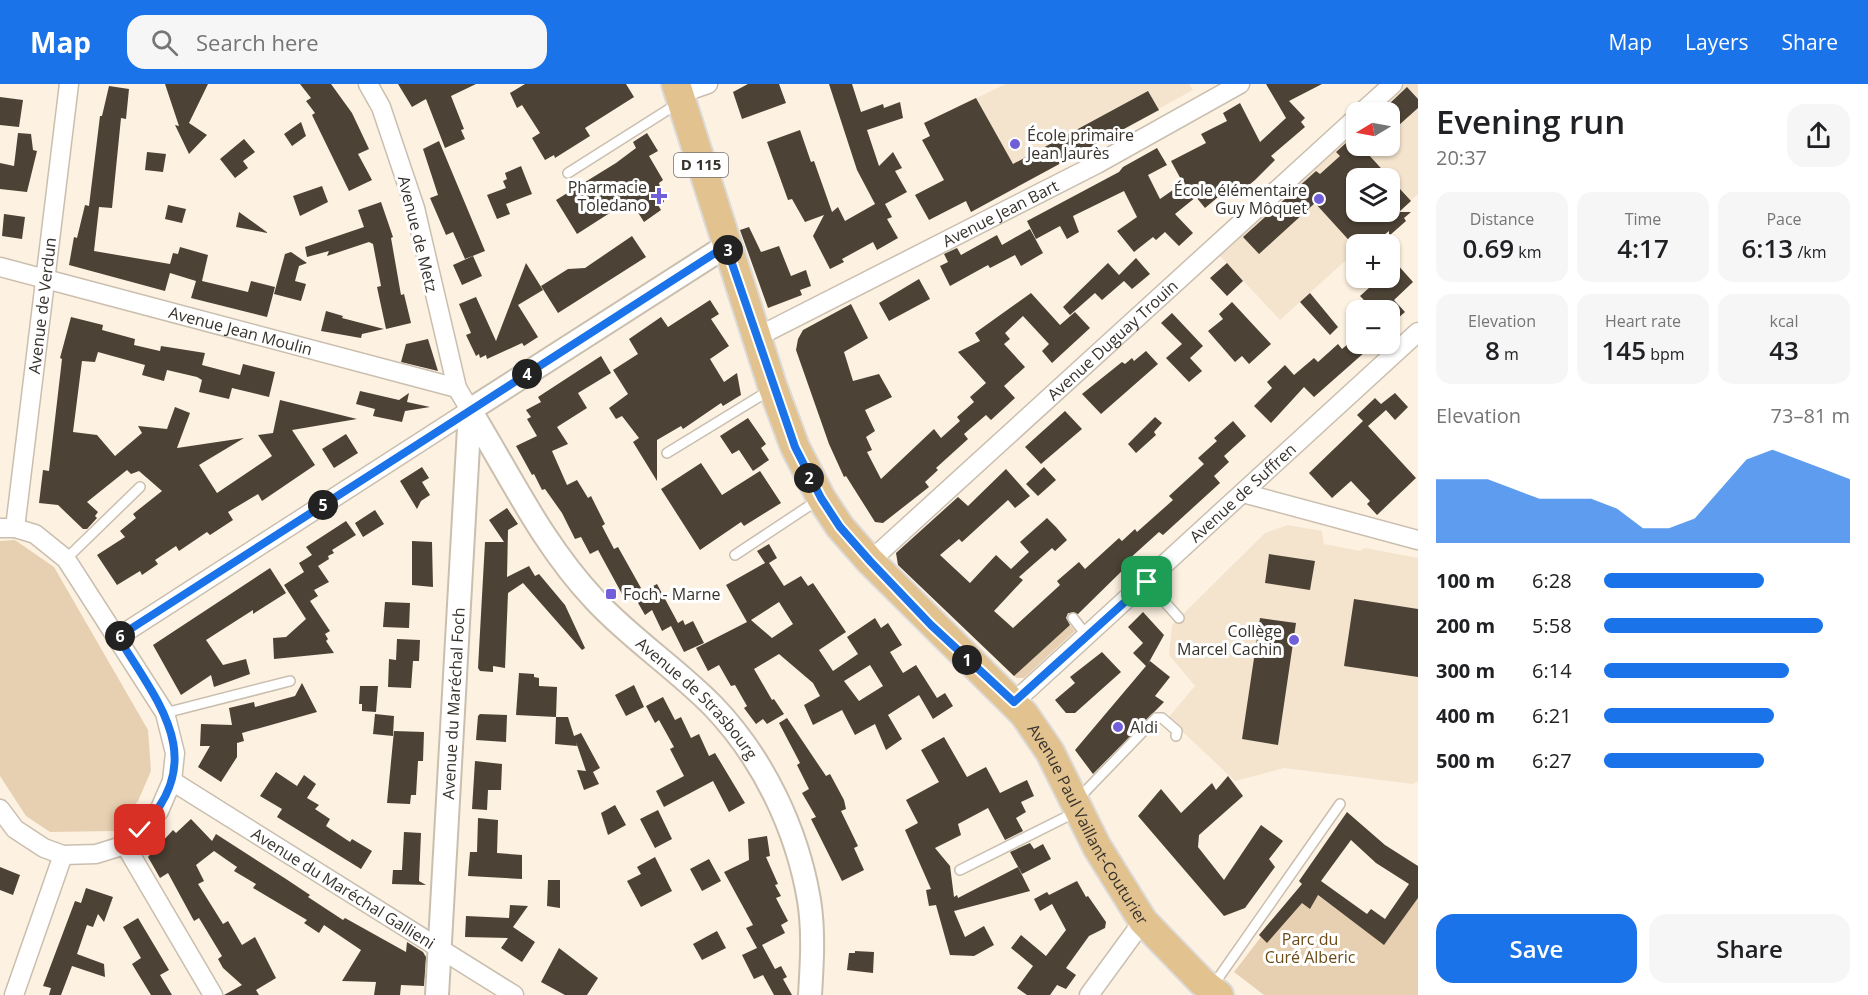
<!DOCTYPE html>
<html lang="en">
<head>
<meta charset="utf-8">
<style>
	body { margin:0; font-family:"Open Sans",sans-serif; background:#f6f6f6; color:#202124; height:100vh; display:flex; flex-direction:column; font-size:22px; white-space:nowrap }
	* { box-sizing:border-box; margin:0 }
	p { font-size:20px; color:#757577 }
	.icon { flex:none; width:33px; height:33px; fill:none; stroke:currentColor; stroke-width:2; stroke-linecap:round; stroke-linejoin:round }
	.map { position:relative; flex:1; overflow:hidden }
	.sheet { display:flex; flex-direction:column; background:#fff; width:450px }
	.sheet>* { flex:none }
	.needle { width:39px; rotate:260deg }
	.controls { position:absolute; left:1346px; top:18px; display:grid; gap:12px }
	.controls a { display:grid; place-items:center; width:54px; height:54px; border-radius:12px; background:#fff; box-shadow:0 2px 4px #0004; font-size:30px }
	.pin { position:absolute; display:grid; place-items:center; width:51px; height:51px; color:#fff; margin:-26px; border-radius:12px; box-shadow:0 3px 9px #0006 }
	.km { position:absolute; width:30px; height:30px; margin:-15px; border-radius:50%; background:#222; color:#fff; font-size:16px; line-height:30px; text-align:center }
	.round { display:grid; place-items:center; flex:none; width:63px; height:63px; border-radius:18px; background:#f6f6f6 }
	.headline { display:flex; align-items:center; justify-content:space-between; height:102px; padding:0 18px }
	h1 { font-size:33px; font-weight:600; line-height:45px }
	.metrics { display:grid; grid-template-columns:repeat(3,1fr); gap:9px; height:102px; padding:6px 18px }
	.metrics div { display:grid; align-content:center; border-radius:15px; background:#f6f6f6; text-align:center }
	.metrics b { font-size:26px; font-weight:600 }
	.metrics small { font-size:16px; font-weight:400 }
	.metrics p { font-size:16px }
	.chart { height:168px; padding:12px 18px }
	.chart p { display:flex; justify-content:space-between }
	.chart svg { width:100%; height:108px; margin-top:6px; fill:#1a73e8; opacity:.7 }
	.primary-button { display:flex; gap:12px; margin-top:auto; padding:12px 18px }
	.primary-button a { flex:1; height:69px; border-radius:18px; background:#1a73e8; color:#fff; font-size:24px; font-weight:600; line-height:69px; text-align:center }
	.primary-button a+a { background:#f6f6f6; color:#202124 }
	ul { padding:0 18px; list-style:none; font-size:20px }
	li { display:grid; grid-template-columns:96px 72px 1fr; align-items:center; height:45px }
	li i { height:15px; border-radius:8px; background:#1a73e8 }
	header { display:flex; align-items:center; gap:36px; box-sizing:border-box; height:84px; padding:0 30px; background:#1a73e8; color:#fff }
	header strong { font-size:28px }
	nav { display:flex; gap:33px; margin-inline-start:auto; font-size:21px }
	.search { width:420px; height:54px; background:#f6f6f6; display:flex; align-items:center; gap:15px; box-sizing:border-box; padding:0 21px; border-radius:18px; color:#757577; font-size:22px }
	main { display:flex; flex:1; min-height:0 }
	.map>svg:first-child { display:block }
	.built { fill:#f4e4ce; fill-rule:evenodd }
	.green { fill:#e6d0b1 }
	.building { fill:#4c4235; fill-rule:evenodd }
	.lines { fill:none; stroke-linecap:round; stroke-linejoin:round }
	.service-casing { stroke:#cabfaf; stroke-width:12 }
	.minor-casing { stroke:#cabfaf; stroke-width:21 }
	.tertiary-casing { stroke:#cabfaf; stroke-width:26 }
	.primary-casing { stroke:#dbdad9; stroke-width:32 }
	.service { stroke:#fff; stroke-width:9 }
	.minor { stroke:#fff; stroke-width:18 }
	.tertiary { stroke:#fff; stroke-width:22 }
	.primary { stroke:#e2c28e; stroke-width:28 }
	.route-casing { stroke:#fff; stroke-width:12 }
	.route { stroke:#1a73e8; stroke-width:8 }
	.poi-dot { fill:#715fd9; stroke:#fff; stroke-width:2 }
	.labels { text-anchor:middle; stroke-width:6; stroke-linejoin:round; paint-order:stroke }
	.shield { fill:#fff; stroke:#73706b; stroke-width:1.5 }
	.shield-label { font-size:15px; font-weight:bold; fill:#37322c }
	.poi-label { font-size:16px; fill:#37322c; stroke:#fff; text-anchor:start }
	.street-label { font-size:16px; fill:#37322c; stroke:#fff }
	.park-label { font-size:16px; fill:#6b4c18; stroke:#fff }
</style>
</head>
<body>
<header>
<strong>Map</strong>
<div class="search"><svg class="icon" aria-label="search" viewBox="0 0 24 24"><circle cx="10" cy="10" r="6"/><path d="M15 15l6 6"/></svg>Search here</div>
<nav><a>Map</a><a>Layers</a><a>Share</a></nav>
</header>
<main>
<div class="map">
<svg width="1418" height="911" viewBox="0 0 1418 911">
	<rect width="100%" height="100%" fill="#fdf1e1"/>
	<path class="built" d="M1006,0H1189L1193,6L971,128L924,39Z
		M1406,0H1418V110L1363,160H1356V167L1280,236L1220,172L1356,47V62H1389V28H1376ZM1356,94H1389V128H1356Z
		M1288,441L1322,447L1324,460L1360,467L1365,464L1418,474V697L1413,700L1284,684L1235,697L1168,634L1195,602L1169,571L1172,541L1265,449Z"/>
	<path class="green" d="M15,456L54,483L148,646L151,687L138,717L115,747L50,748L26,732L0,692V457Z
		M1070,541L1075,547L1024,594H1017L1014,592Z
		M1302,800L1384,860L1418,814V911H1264L1234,888Z"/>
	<path class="building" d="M165,0H208L189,39L207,51L189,70L175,41L179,42Z
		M300,0H331L352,29L369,65L358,70L372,96L349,107L312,31L315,29L306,17L311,14Z
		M398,0H476L451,12L464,45L461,46L465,55L445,64L426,15L412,23Z
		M525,0H626L634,13L585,44L590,52L555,74L554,71L545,76L532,54L540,49L522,21L517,24L510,9Z
		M748,0H779L786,19L742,35L733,8Z
		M829,0H852L861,28L883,20L884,24L900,18L903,34L867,46L879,82L893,68L902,84L895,87L907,108L885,120L892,133L887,135L898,154L877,166L873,158L842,175L844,178L830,185L813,152L824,131L805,138L792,115L788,116L767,58L800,46L811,78L814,77L832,128L838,123L845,137L875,120L857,86Z
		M1266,0H1322L1289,17L1305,34L1301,38L1305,43L1271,72L1275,76L1255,96L1238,110L1230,103L1205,124L1196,113L1175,130L1193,149L1179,162L1165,148L1156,156L1153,153L1134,168L1117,147L1137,133L1124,107L1073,132L1079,148L1067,155L1060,142L1036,155L1027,137L1119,88L1123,83L1157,64L1167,81L1148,91L1160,115L1183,99L1171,77L1206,59L1201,50L1227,37L1223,29L1240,19L1260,58L1286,34Z
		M109,2L129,5L126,35L121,34L112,124L99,123L94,167L170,180L173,169L178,170L180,163L208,171L202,197L248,208L251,197L275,203L267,233L191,214L196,197L170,189L165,207L69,181L74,153L77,154L85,121L89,122L100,32H102Z
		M1407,3L1418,15V24L1389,50V20Z
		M1148,7L1159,26L971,128L966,117L929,136L915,111L944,96L922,56L930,52L924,39L976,14L1013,80Z
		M0,13L23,16L19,43L0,41Z
		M301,38L306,52L292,62L284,50Z
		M18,49L31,50L33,66L37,67L27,108L0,105V79L14,82Z
		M647,49L658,67L649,72L663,96L659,99L664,118L658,121L661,126L644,138L630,116L577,150L556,116L616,79L636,64L633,58Z
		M1356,50V62H1377L1368,70L1411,117L1399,128H1411L1404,134L1406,137L1389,152V147L1373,160H1356V164L1315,119L1259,170L1243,153L1316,87L1320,90L1340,72L1336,68ZM1356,94H1389V128H1356Z
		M244,55L255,68L243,77L248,84L235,94L220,75Z
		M439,57L485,167L465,175L453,148L446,151L430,114L438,111L423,65Z
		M147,68L166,70L163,88L145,86Z
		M521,82L532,110L506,120L510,130L497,135L487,111L506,104L503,97L507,95L505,89Z
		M322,102L328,118L300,132L293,112Z
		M381,118L393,153L391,154L401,211L404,210L411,239L386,245L377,203L381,202L373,160L369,158L327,172L329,167L307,173L305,163L364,143L358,126Z
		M168,121L186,125L182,139L165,135Z
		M239,128L268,149L236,143Z
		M4,130L25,133L22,155L2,152Z
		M749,143L761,168L779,162L791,192L806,186L811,202L800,206L802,211L768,224L740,146Z
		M1030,145L1043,169L1021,182L1015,171L990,184L988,181L950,202L940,182L948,178L944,170L957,164L961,171L997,151L1002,161Z
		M632,152L646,173L558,229L541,202L568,185L585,184Z
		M291,168L307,179L299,182L295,197L306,200L301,217L274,210L285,170Z
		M473,172L482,192L462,201L453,181Z
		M1136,174L1150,190L1132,205L1124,197L1102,216L1095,209L1070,231L1063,223L1108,179L1119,191Z
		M526,179L543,206L518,221L538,253L524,262L522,259L487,275L486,271L480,274L479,270L476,272L466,251L471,249L459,220L476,213L496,257Z
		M1227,179L1243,197L1227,212L1210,194Z
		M1396,179L1413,198L1394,216L1405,228L1389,242V226H1374L1360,212L1380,194H1389V185Z
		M919,195L930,215L889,237L879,219Z
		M1031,209L1060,241L1075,228L1090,244L1052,279L1042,267L1049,260L1023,232L1005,249L1010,255L1004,260L1025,283L1004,302L1015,314L991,336L986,331L964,350L968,355L936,384L938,386L925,398L929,403L883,439L875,438L846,392L844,393L829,360L796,266L798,255L803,246L851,220L868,254L844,268L853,297L879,290L892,313L865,326L875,347L866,353L872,366L867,368L881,395L934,345L941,354L960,337L957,333L974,318L970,313L986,299L958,268L980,257L975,249Z
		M1310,209L1338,243L1330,251L1300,218Z
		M710,216L719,230L711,235L729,262L710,275L724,298L737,289L741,311L723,322L721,319L683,345L681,342L657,356V397L633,358L639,354L622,332L616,335L609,324L628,310L613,286L638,270L629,255L661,233L668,243Z
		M1232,218L1271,260L1249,280L1242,272L1235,278L1208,247L1223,235L1219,230Z
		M326,227L343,232L342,234L384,245L362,250L361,254L321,247Z
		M1172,229L1203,262L1190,274L1202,287L1189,298L1166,274L1182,260L1161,239Z
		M71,233L103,241L102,246L135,255L134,261L160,267L161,262L205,269L202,281L240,291L243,280L275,288L269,313L232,304L229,315L199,308L202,296L197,293L167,286L164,297L142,291L145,281L98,268L95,278L82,277L73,348L97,351L115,372L142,349L138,342L167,345L175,323L190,329L177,364L244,354L199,381L217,409L272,372L258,351L273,349L280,316L357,335L292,346L315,381L262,417L258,410L228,428L233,436L210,451L207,448L179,467L176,462L155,476L158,480L142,491L140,487L117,501L97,471L125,453L120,447L136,434L133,430L162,407L139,387L131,390L127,386L87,418L98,428L95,432L97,434L87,445H83L58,421L39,419L43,386L49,387L62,275L60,274Z
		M428,255L438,287L401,278L406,260Z
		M1338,260L1342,265L1348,260H1374L1314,313L1304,303L1271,339L1254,322L1272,304L1267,298L1285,281L1294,291L1314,274L1318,278Z
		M1146,267L1158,280L1101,330L1082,310L1122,278L1125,280L1132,274L1134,277Z
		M601,272L611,289L578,309L587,324L557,343L568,360L552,367L567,401L577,396L588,414L591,412L605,440L602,442L614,465L618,463L641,504L627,510L626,508L622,510L598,466L590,470L581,453L575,455L562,429L545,405L542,406L534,390L532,391L516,362L537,352L527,335L531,333L526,326L541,318L538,313Z
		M360,307L399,316L409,309L407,318L430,323L405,327L402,338L373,332L375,325L356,320Z
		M1395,309L1408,323L1395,336L1386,326L1368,342L1416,394L1377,431L1367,420L1370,417L1351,397L1332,414L1309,389L1363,337L1357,331L1375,314L1381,320Z
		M1065,327L1082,345L1041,380L1025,363Z
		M1155,333L1162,339L1154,348L1156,351L1136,369L1128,360Z
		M748,334L766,360L761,364L769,376L753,387L739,366L732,370L720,352Z
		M1233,337L1246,352L1224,372L1229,378L1214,392L1220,399L1163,451L1159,448L1128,476L1130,479L1078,530L1068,529L1066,534L1070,541L1014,592L898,481L896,469L958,413L968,422L1006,385L1030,412L1015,424L1008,416L962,458L959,455L940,471L970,499L996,471L1011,485L1029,468L1020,458L1047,434L1056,443L1067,456L1055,467L1052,464L1019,493L1023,496L994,527L1013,544L1060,501L1057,497L1079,478L1085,485L1119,454L1122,457L1135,445L1137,448L1173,416L1169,412L1204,380L1198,374L1217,357L1214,354Z
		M346,350L358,369L334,384L322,365Z
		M701,379L722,411L760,387L781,419L744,442L741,438L700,466L661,405Z
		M422,383L429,394L422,398L430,411L421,417L417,425L400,397Z
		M1044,383L1056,396L1038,412L1026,400Z
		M507,424L518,440L508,446L507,493L529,482L535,492L539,490L565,521L585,564L582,566L523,499L508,509L505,584L493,582V588L480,587L478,584L485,458H504L489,436Z
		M375,426L384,440L363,453L355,439Z
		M346,437L356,451L332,466L334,469L328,472L329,475L318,482L329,498L314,506L318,512L310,517L330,547L325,550L328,555L326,557L334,569L274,575L273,554L286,553L306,535L284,501L304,488L299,479L312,471L306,463Z
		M412,457L432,458L433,503L412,501Z
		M769,460L777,474L769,479L784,502L801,492L808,502L813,499L846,548L819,566L833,587L858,570L847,553L875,534L881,544L888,539L902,561L890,568L903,589L916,581L937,614L945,609L953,622L933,635L919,611L891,629L888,631L902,655L886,666L875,640L855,651L842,626L813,641L804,621L820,612L813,599L779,570L754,585L772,616L774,615L784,630L767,640L763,635L756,640L744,624L747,622L735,601L731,602L719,581L708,587L696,564L747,538L726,501L765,479L757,467ZM779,518L793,540L772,554L751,536ZM870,581L883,602L859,617L844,597Z
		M1269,470L1315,477L1310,506L1265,499Z
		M270,484L286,509L253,530V526L206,556L223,581L246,575L250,590L214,603L211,591L181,611L153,561Z
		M657,500L678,539L683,536L685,541L693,537L704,559L684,568L671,542L662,547L652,526L645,531L634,512Z
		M1354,515L1418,525V593L1344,582Z
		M385,518L410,519L409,544L383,543Z
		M1143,528L1164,551L1148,580L1150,577L1170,593L1155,612L1164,618L1093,690L1075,666L1146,582L1133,569L1143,559L1128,543Z
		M1260,534L1296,539L1278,661L1242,655Z
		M397,555L420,556L419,577H413L411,604L388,603L389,575L396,576Z
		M1102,568L1121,588L1075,629H1066L1055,616L1075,599L1070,593Z
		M519,589L534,590V593L539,594V602L557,603L556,633L516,631Z
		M302,599L317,628L242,649L244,657L237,659V673L221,698L198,683L210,662H200L201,640L232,641L229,624L254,618L255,623L295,612Z
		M634,601L644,623L626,632L615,611Z
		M360,602H378L376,628L362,627V620H359Z
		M663,613L675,636L681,633L691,654L699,650L709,672L715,669L745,719L729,728L713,697L664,723L656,707L684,692L670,665L674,663L659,636L655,639L646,622Z
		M375,630L394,632L393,652L373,650Z
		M480,630L507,631L506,658L476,656L478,632Z
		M556,633H568L574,652L581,649L600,684L593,688L599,700L584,706L577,686L586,687L576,658L577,662L555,660Z
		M787,634L826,692L830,690L844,716L846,725L841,727L858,762L854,764L864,786L842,797L811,735L816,733L802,709L809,705L797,681L800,679L779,639Z
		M394,647L424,648L423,677H418L416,711H411L410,720L387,719Z
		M944,653L967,693L986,683L1000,709L1027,696L1034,712L1021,718L1026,728L1016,734L1023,747L1005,756L988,724L958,740L961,751L935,764L950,782L954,813L957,811L958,814L1018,783L1030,807L954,827L965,853L984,842L994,861L974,872L950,871L936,821L929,822L926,806L931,805L905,746L918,739L906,716L939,698L921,666Z
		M475,677L502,680L501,706H488L487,726L472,725Z
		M276,688L297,702L304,691L316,700L307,714L319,721L315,725L330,735L326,742L350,758L352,755L372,767L361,785L277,733L282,725L260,712Z
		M1228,692L1243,712L1199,751L1198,763L1224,796L1261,741L1283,757L1269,775L1275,783L1245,824L1224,832L1138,732L1161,705L1181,729L1212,699L1216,706Z
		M615,721L626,741L608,751L601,729Z
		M658,726L672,755L655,764L640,735Z
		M1347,728L1385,761L1418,782V814L1384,861L1318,811L1310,825L1302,819L1267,859L1259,851L1302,800L1299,797ZM1351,756L1376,779L1409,800L1385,835L1371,825L1367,830L1321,797Z
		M478,734L498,736L497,769L522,771V795L468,792L470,768H477Z
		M191,735L212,757L216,750L286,795L310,811L308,813L343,836L345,834L406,868L407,858L423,868L426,873L424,902L401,901L400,911H374L376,898L342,897L361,866L324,841L319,849L304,839L307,836L253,804L256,800L234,787L237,783L214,767L196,781L204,797L198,800L223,840L228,837L242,861L255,853L276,894L256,906L259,911H224L242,901L223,884L218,875L222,872L199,834L194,837L168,789L160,794L148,773L173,746L176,749Z
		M404,748L421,749L419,797L426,801L392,800L393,786H402Z
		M767,752L770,772L766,773L778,800L775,801L781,812L776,814L788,837L781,841L785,849L762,861L775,885L781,882L787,893L783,895L792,911H774L763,891L754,895L742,871L757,864L746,844L753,841L724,788L749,776L748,755Z
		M1030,759L1034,765L1043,760L1051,775L1022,790L1010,768Z
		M655,773L672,807L641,823L627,797L641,790L637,783Z
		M709,775L721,797L702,807L690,785Z
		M0,783L20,791L13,811L0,806Z
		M548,796H560V824L547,822Z
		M1077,797L1086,813L1088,812L1106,838L1105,844L1089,852L1066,884L1076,891L1066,905L1057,901L1050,911H1027L1017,904L1033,882L1011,864L1021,851L1046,872L1066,846L1052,820L1040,827L1034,815L1047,808L1049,811Z
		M86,804L113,813L104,838L98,830L93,843L87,841L77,870L104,880L105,893L72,882L61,911H49L51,904L43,902L75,817L81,819Z
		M510,821L528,822L513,843L535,858L522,878L501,864L508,854L465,853L466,832L509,834Z
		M138,834L169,886L160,891L172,911H151L132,880L141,874L123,843Z
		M717,847L726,864L702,876L693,860Z
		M559,864L598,894L587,911H565L541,898Z
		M855,867L874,868L873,889L847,886L849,869H855Z"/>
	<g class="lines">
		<g class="service-casing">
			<path id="service" d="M568,89L677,20
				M667,369L770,306
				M735,471L818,416
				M66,475L140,403
				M1147,498L1179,534
				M1073,534L1087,552
				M165,629L290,597
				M1077,716L1156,634H1162L1177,647L1176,652
				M960,786L1076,728
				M1212,903L1340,720"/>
		</g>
		<g class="minor-casing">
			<g id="minor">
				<path d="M679,10L708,0"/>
				<path d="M1362,28L1393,0"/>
				<path id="s1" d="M0,183L457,304"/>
				<path id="s2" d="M757,253L1097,80L1240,0"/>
				<path d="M1243,409L1418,456"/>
				<path d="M0,444H15L35,450L66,475L165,629L175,669L172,697L159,727L125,761L96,770L63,771L44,764L15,745L0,725"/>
				<path id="s3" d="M15,444L69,0"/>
				<path id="s4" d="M870,477L1356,34"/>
				<path d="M118,553L470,326L457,304L415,124L381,23L368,0"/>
				<path id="s5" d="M1014,618L1418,248"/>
				<path id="s6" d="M172,697L514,911"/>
				<path d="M125,761L213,911"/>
				<path d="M14,911L63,771"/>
				<path d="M1089,911L1143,837"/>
			</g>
		</g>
		<g class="tertiary-casing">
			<g id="tertiary">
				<path id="s7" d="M470,326C510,391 542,460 595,516C631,555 676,584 713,622C763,674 797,745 809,816C814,847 812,879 810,911"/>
				<path d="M470,326L726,162"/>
				<path id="s8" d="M437,911L470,326"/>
			</g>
		</g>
		<g class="primary-casing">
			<g id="primary">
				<path id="s9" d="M676,0L773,304L795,363L821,414L840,443L870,477L1024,630L1050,668L1097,763L1143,837L1202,898L1219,911"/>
			</g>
		</g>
		<use href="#service" class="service"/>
		<use href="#minor" class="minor"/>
		<use href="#tertiary" class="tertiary"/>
		<use href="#primary" class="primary"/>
	</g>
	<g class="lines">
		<g class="route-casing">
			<path id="route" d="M140,746C210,676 159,620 118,553L726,162L795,363L821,414L840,443L870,477L931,541L1014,618L1147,498"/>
		</g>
		<use href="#route" class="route"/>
	</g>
	<g class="poi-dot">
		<circle cx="1015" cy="60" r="6"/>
		<path d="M656 103h6v6h6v6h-6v6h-6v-6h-6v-6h6z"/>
		<circle cx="1319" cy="115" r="6"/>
		<rect x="605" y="504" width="12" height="12" rx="3"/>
		<circle cx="1294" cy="556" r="6"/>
		<circle cx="1118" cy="643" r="6"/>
	</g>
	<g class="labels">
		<rect class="shield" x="674" y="69" width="54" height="24" rx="4.5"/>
		<g class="shield-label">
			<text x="701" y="86">D 115</text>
		</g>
		<g class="poi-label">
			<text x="1027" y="57">École primaire<tspan x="1027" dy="18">Jean Jaurès</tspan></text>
			<text x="647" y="109" text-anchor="end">Pharmacie<tspan x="647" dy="18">Toledano</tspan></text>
			<text x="1307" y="112" text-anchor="end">École élémentaire<tspan x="1307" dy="18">Guy Môquet</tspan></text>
			<text x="623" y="516">Foch - Marne</text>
			<text x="1282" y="553" text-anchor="end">Collège<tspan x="1282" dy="18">Marcel Cachin</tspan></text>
			<text x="1130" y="649">Aldi</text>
		</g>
		<g class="street-label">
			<text dy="6" stroke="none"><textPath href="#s2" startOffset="273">Avenue Jean Bart</textPath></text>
			<text transform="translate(418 150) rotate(76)" y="6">Avenue de Metz</text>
			<text dy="6" stroke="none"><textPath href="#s3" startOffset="224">Avenue de Verdun</textPath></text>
			<text dy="6" stroke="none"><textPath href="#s1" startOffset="249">Avenue Jean Moulin</textPath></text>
			<text dy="6" stroke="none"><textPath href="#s4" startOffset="328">Avenue Duguay Trouin</textPath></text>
			<text dy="6" stroke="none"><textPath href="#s5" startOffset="310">Avenue de Suffren</textPath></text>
			<text dy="6" stroke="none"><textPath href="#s7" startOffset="370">Avenue de Strasbourg</textPath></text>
			<text dy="6" stroke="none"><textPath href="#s8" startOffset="292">Avenue du Maréchal Foch</textPath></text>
			<text dy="6" stroke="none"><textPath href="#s9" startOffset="864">Avenue Paul Vaillant-Couturier</textPath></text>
			<text dy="6" stroke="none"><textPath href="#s6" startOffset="202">Avenue du Maréchal Gallieni</textPath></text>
		</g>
		<g class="park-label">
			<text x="1310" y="861">Parc du<tspan x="1310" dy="18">Curé Alberic</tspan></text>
		</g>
	</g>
</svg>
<div class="controls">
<a><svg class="needle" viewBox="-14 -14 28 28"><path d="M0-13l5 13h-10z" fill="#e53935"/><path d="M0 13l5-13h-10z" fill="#757577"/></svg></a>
<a><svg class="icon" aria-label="layers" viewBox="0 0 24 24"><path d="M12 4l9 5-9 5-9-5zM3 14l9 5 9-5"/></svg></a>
<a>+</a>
<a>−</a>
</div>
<div class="pin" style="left:1147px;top:498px;background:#1e9e55"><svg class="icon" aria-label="arrive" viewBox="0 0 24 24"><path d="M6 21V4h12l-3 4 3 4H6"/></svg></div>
<div class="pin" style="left:140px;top:746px;background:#d93025"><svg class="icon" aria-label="check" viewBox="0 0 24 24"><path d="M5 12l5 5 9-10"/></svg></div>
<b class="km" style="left:967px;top:576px">1</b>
<b class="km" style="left:809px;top:394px">2</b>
<b class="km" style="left:728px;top:166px">3</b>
<b class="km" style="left:527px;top:290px">4</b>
<b class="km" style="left:323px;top:421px">5</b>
<b class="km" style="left:120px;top:552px">6</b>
</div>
<section class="sheet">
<div class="headline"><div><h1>Evening run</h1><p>20:37</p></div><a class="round"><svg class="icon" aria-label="share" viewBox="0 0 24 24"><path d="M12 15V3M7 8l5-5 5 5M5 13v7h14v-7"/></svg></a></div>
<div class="metrics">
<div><p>Distance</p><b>0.69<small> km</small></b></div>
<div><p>Time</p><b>4:17</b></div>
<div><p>Pace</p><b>6:13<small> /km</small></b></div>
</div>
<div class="metrics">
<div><p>Elevation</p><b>8<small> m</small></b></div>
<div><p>Heart rate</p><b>145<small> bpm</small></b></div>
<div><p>kcal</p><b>43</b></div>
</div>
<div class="chart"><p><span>Elevation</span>73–81 m</p>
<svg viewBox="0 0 160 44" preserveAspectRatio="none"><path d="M0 44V18L10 18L20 18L30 22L40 26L50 26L60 26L70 30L80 38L90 38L100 34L110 22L120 10L130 6L140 10L150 14L160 18V44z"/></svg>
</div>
<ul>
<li><b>100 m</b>6:28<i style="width:65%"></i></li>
<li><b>200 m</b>5:58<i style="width:89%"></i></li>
<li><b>300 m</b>6:14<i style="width:75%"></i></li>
<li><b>400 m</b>6:21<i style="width:69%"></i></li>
<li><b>500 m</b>6:27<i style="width:65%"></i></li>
</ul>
<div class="primary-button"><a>Save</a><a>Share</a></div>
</section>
</main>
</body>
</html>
